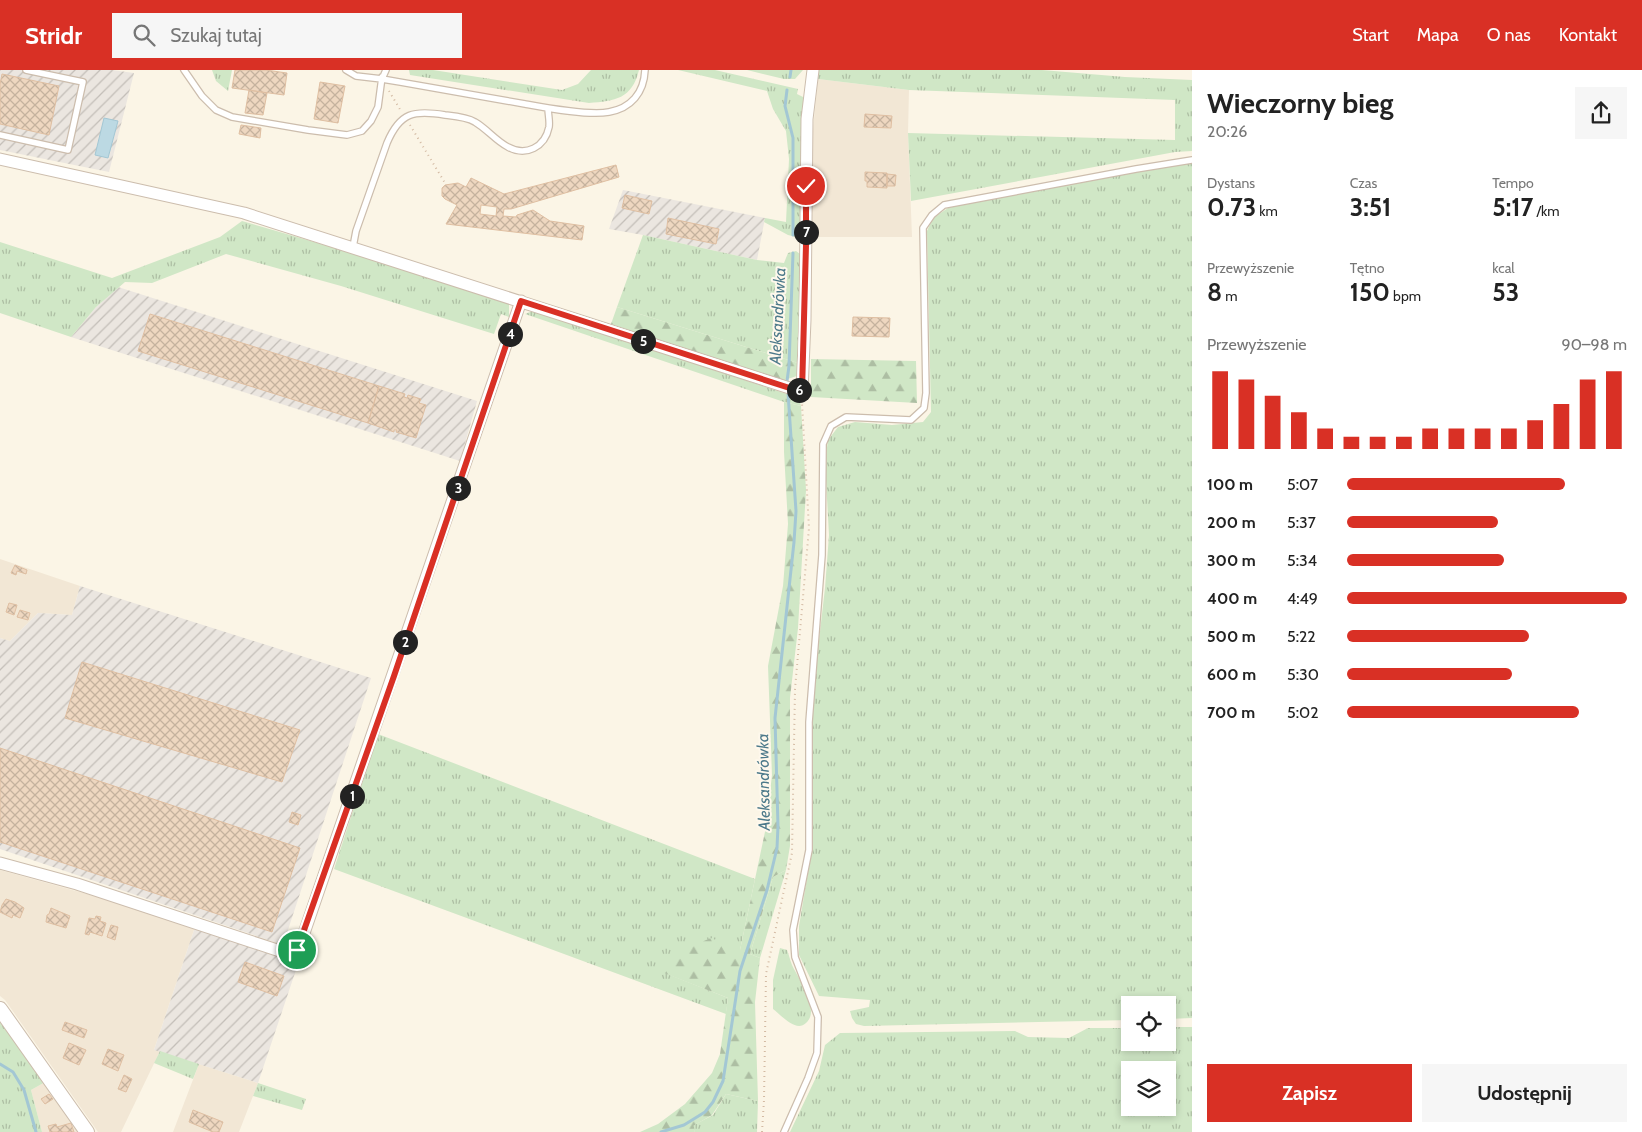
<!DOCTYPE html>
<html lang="pl">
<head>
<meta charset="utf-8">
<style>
	body { margin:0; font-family:Cabin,sans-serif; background:#f6f6f6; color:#222; height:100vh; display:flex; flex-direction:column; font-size:19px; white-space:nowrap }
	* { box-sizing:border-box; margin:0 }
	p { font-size:16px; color:#767676 }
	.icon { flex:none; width:28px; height:28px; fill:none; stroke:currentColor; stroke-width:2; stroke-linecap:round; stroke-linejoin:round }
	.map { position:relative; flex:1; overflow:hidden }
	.panel { display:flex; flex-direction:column; background:#fff; width:450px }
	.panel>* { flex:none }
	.tools { position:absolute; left:1121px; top:926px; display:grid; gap:10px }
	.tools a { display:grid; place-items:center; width:55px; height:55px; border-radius:0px; background:#fff; box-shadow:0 2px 8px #0003; font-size:25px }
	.pin { position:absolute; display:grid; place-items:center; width:42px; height:42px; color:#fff; margin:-21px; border:2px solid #fff; border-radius:50%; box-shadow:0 1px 5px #0007 }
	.km { position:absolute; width:25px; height:25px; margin:-12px; border-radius:50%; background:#222; color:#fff; font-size:14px; line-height:25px; text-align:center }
	.round { display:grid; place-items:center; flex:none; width:52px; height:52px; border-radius:0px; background:#f6f6f6 }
	.head { display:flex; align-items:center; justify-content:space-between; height:85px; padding:0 15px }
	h1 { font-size:28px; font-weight:800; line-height:38px }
	.stats { display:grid; grid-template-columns:repeat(3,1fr); gap:8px; height:85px; padding:5px 15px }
	.stats div { display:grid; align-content:center }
	.stats b { font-size:25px; font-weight:800 }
	.stats small { font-size:14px; font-weight:400 }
	.stats p { font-size:14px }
	.chart { height:140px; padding:10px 15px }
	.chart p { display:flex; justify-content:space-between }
	.chart svg { width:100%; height:90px; margin-top:5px; stroke:#d93025; stroke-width:6 }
	.action { display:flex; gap:10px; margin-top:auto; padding:10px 15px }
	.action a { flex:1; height:58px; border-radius:0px; background:#d93025; color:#fff; font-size:20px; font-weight:800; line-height:58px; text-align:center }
	.action a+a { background:#f6f6f6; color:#222 }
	ul { padding:0 15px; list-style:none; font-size:16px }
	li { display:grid; grid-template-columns:80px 60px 1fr; align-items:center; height:38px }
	li i { height:12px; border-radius:6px; background:#d93025 }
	header { display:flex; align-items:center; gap:30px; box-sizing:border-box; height:70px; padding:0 25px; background:#d93025; color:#fff }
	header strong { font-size:24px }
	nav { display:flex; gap:28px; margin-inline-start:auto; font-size:18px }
	.search { width:350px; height:45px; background:#f6f6f6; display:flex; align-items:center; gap:12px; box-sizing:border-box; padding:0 18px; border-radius:0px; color:#767676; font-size:19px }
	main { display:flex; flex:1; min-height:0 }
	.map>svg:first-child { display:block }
	.residential { fill:#f2e7d5 }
	.industrial { fill:url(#industrial-furrows) }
	.grass { fill:url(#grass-tufts); fill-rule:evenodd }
	.forest { fill:url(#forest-firs) }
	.water { fill:#bcd9e3; stroke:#a3c7d4 }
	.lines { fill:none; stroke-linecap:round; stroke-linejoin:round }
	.stream { stroke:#a3c7d4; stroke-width:3 }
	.building { fill:url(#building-cross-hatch); stroke:#dfbfa2; fill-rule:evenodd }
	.service-casing { stroke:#ccbdad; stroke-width:8 }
	.minor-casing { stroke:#ccbdad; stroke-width:13 }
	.tertiary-casing { stroke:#ccbdad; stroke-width:16 }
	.path { stroke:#d3baa3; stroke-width:2; stroke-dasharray:1 4; stroke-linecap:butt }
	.service { stroke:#fff; stroke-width:5.5 }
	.minor { stroke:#fff; stroke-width:11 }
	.tertiary { stroke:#fff; stroke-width:14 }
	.route-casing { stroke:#fff; stroke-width:10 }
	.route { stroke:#d93025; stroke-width:6 }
	.labels { text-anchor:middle; stroke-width:4; stroke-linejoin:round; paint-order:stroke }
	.water-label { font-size:16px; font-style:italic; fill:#4c798a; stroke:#fef8ec }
</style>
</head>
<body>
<header>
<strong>Stridr</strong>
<div class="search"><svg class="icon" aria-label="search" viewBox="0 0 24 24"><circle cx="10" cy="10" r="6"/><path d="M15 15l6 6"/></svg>Szukaj tutaj</div>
<nav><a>Start</a><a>Mapa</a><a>O nas</a><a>Kontakt</a></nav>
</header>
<main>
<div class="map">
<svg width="1192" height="1062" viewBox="0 0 1192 1062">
	<defs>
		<pattern id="industrial-furrows" width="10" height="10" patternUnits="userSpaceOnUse" patternTransform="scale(1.25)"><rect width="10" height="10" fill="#ebe6e0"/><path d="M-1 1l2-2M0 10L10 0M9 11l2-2" fill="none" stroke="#c3beb8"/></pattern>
		<pattern id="grass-tufts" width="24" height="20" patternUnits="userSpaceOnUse" patternTransform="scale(1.25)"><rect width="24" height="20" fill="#d0e7c6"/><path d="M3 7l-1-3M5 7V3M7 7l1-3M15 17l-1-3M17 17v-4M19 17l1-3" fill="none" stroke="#adbea3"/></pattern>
		<pattern id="forest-firs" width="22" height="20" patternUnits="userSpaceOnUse" patternTransform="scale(1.25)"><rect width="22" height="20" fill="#d0e7c6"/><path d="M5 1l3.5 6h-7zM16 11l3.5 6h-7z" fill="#adbea3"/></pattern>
		<pattern id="building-cross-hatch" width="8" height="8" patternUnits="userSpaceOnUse" patternTransform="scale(1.25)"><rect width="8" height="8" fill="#eed7c0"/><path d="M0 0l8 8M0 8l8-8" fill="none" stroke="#c5b29e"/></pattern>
	</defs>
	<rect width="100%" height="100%" fill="#fbf5e6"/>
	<path class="residential" d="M818,9L909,20L908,63L912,167H812L813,59Z
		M0,489L80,516L72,545L38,543L10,571L0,568Z
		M0,800L94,826L195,857L154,980L160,981L121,1062H98L5,930L0,926Z
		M199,994L258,1013L239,1062H173Z
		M47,1011L80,1062H42L31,1020Z"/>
	<path class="industrial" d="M0,0H112L134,3L109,102L0,80Z
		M623,120L765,148L757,190L643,165L609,159Z
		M118,217L477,331L460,391L71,267L96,237Z
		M80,516L371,608L283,875L0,779V568L10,571L38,543L72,545Z
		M195,857L299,891L258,1013L154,980Z"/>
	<path class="grass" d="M232,0L228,21L216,11L212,0Z
		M409,0H433L562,20L578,14L591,0H639C632,29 615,31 589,33L410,5Z
		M678,0H715L798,19L797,24L805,28L800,168L788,165L764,152L765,148L786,152L789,89L786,61L773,39L767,21Z
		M747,0H803L795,9H784Z
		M819,0H1042L1125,7L1192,10V81L1175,82L911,131L908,63L1175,70V30L909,20L818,9Z
		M1192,92V948L1168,949V935H1130V950L864,956L856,954L852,948L850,941L869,937L870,930L819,926L799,885V856L813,772L812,631L825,518L829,465L825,392L828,370L838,357L855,352L892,355L923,352L931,342L927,161L933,148L951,136Z
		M242,151L328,176L509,233V247L501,244L494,264L341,216L226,184L152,213L125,212L96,237L71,267L0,243V172L112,208L220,167Z
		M643,165L757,190L784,193L788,183L796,181L800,184L798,293L617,237Z
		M530,242H538L799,328L801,336L784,332L525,244Z
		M378,664L755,809L740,880L665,903L728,928L726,944L334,799Z
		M786,800L760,888L750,884L773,807Z
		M780,878L787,880C789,885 790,890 792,895C798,908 821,940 806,953C796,963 781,945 773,939V910Z
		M0,952L47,1011L31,1020L42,1062H0Z
		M1168,957H1192V1062H790L819,1001L825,975L840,963L1015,961L1028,967L1069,968L1088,958H1130V972H1168ZM1130,1000H1168V1038H1130Z
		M160,981L199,994L193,1009L154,993Z
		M258,1013L306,1029L302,1040L253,1026Z
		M726,1024L758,1031L757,1062H695L692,1056L713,1045Z"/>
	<path class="forest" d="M617,237L798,293L797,306L781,311L611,254Z
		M811,289L916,291L917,333L811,327Z
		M784,332L801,336L806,420L798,558L790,628V776L786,800L773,807L750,884L760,888L755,932L758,1031L726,1024L712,1045L693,1056L695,1062H640L658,1054L685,1034L712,1003L720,984L728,928L664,903L665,887L711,868L740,880L766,757L772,705L768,596L783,516L788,454L784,382Z"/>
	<path class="water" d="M104,48L118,51L108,88L95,85Z"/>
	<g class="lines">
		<path class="stream" d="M790,7L791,0
			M787,20L785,36L793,68V165
			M787,311L789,296L793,183
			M0,994L13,1002L24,1020L36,1062
			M661,1062L684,1055L705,1042L713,1032L723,1011L740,901L767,820L777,778L778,756L775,648L794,472L796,441L788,323"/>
	</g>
	<path class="building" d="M235,0H266L287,3L284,25L232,18Z
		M2,4L59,16L49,65L0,54V14Z
		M320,12L345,16L338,53L314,49Z
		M249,20L267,23L263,45L245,43Z
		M865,44L892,46L891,58L864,57Z
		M241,55L261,58L260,68L239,64Z
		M616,95L619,107L511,139H504L503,146L516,147L517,145L533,140L550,151L584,156L582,170L446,154L457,135L445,129L442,126V118L445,115L458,113L466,117L471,108L504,124ZM481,135L497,137L496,146L480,144Z
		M865,102L887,103V118L867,117V111H865Z
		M887,104L896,105L895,116H887Z
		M625,125L652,131L649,144L622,138Z
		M668,148L719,159L716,174L666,164Z
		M150,244L379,316L368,353L138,281Z
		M853,247L890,248L889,267L852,266Z
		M379,316L405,324L404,327L407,328L408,325L421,329L419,333L426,335L416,368L396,362L397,360H394V362L368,353Z
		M15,495L27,500L26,504L17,501L16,505L11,503Z
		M9,533L17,535L14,545L6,542Z
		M20,540L30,543L28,550L17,547Z
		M82,592L300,660L282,712L65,648Z
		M0,678L300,778L272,862L0,772Z
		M292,742L301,745L298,755L289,752Z
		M6,829L15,832L24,838L20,848L13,845L12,848L0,842L2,835Z
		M51,838L70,846L66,858L46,852L47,845L49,844Z
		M96,846L101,847L100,851L106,853L102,866L90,862L89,865L85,864L89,848L95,849Z
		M111,855L118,857L115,870L107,867Z
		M245,892L284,906L277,926L238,912Z
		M65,952L87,960L84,968L62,960Z
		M69,973L86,980L79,995L63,988Z
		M108,979L124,985L118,1001L102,994Z
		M124,1005L132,1009L126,1022L118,1019Z
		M49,1024L53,1029L45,1034L41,1029Z
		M193,1040L223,1052L219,1062H213L189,1052Z
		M71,1053L74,1062H50L48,1056L56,1054L57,1057Z"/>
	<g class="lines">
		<g class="service-casing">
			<path id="service" d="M184,0L202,26L216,40L232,47L308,60L347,65L362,61L371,51L378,37L382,7
				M346,0L356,6L382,9
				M386,0L382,9C430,17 478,26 525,34C547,38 589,46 609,42C631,38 644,23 645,0
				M0,65L68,80L83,12L26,0
				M353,177L356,161L387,73C400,42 414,40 445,45C454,46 467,47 475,52C487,59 496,71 508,77C526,87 545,77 549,57C550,51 548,44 548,38
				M784,1062L808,1008L817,983L818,947L795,887L793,860L809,780V652L822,485L823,374L831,356L846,347L911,350L924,338L926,323L923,158L932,145L944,135L1136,99L1192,90"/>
		</g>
		<g class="minor-casing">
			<path id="minor" d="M0,89L244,143L802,322L805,250L807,49L813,0
				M0,793L77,814L283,882L294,885L301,872L521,231"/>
		</g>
		<g class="tertiary-casing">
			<path id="tertiary" d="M0,939L87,1062"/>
		</g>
		<path class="path" d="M389,21L401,41
			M410,55L445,113
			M762,1062L764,1030L766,904L792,783L795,619L809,458L802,333"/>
		<use href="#service" class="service"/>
		<use href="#minor" class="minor"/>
		<use href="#tertiary" class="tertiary"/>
	</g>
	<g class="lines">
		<g class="route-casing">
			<path id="route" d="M297,880L394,606L521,231L802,322L806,175V116"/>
		</g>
		<use href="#route" class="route"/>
	</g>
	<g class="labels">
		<g class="water-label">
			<text transform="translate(777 246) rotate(-87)" y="6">Aleksandrówka</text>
			<text transform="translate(763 712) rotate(-91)" y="6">Aleksandrówka</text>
		</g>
	</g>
</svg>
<div class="tools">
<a><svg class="icon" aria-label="locate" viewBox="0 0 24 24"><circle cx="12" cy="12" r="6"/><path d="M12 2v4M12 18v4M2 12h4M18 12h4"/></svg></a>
<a><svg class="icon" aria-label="layers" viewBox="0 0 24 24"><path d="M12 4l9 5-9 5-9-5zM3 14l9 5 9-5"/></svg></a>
</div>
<div class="pin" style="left:297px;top:880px;background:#1e9e55"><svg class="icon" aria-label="arrive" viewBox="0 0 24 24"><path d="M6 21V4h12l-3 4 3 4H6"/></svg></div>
<div class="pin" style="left:806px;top:116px;background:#d93025"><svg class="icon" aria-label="check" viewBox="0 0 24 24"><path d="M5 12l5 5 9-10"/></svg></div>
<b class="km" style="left:352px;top:726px">1</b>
<b class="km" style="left:405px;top:572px">2</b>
<b class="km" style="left:458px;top:418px">3</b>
<b class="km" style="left:510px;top:264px">4</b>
<b class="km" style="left:643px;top:271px">5</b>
<b class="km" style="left:799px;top:320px">6</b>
<b class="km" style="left:806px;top:162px">7</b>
</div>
<section class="panel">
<div class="head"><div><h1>Wieczorny bieg</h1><p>20:26</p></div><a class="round"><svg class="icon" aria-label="share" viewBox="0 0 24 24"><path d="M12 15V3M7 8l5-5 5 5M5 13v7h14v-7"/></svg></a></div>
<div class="stats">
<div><p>Dystans</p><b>0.73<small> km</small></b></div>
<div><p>Czas</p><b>3:51</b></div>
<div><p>Tempo</p><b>5:17<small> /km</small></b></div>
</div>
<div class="stats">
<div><p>Przewyższenie</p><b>8<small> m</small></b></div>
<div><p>Tętno</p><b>150<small> bpm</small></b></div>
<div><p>kcal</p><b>53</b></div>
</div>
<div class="chart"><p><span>Przewyższenie</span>90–98 m</p>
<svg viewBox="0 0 160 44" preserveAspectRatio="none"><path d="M5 44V6M15 44V10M25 44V18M35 44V26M45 44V34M55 44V38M65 44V38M75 44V38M85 44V34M95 44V34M105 44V34M115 44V34M125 44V30M135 44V22M145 44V10M155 44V6"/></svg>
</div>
<ul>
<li><b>100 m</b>5:07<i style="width:78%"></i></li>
<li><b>200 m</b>5:37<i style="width:54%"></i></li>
<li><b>300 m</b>5:34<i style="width:56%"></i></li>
<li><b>400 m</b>4:49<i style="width:100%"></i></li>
<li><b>500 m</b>5:22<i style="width:65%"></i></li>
<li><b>600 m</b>5:30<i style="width:59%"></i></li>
<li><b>700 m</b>5:02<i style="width:83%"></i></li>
</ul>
<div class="action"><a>Zapisz</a><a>Udostępnij</a></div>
</section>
</main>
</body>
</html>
